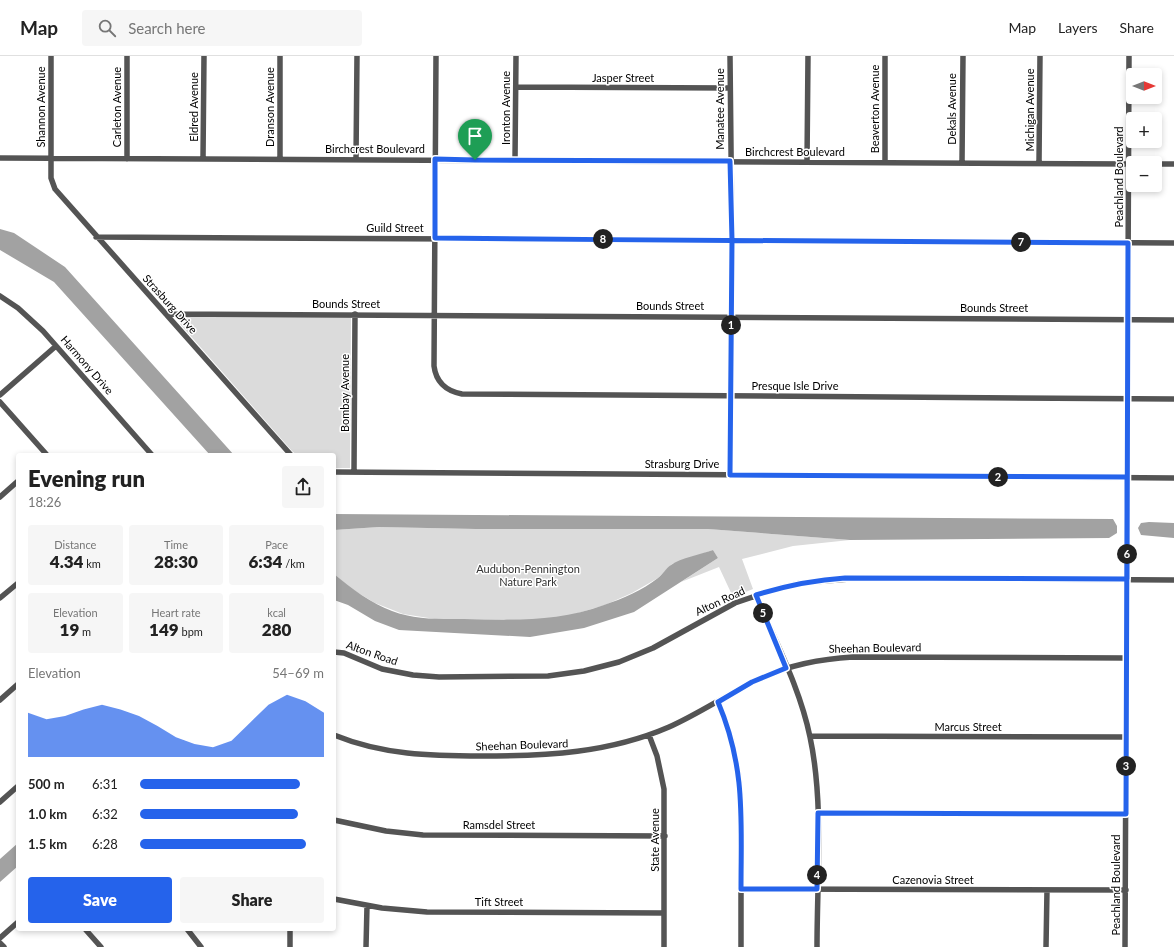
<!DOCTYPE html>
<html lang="en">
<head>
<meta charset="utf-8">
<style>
	body { margin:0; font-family:Lato,sans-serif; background:#f6f6f6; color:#222; height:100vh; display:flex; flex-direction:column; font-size:15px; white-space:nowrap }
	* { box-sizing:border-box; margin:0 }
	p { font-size:13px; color:#767676 }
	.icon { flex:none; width:22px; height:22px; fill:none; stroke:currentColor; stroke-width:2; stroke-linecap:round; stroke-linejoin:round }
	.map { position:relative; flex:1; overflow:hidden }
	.side { position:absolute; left:16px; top:397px; width:320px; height:478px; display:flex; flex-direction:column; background:#fff; border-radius:4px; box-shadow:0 2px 6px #0003 }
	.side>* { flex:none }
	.needle { width:26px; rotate:90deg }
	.tools { position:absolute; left:1126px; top:12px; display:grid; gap:8px }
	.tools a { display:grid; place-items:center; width:36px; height:36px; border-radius:4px; background:#fff; box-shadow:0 2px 6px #0003; font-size:20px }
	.pin { position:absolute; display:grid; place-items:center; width:34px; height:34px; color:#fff; margin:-41px -17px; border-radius:50% 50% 50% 0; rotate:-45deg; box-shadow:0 0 4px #0007 }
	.pin .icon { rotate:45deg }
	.km { position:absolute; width:20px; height:20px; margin:-10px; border-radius:50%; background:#222; color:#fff; font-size:11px; line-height:20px; text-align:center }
	.round { display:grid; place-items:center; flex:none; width:42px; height:42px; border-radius:4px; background:#f6f6f6 }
	.overview { display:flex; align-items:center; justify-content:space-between; height:68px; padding:0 12px }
	h1 { font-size:22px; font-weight:800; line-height:30px }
	.stats { display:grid; grid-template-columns:repeat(3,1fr); gap:6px; height:68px; padding:4px 12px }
	.stats div { display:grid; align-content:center; border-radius:4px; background:#f6f6f6; text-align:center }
	.stats b { font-size:17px; font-weight:800 }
	.stats small { font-size:11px; font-weight:400 }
	.stats p { font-size:11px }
	.chart { height:112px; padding:8px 12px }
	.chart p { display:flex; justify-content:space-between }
	.chart svg { width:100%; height:72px; margin-top:4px; fill:#2563eb; opacity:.7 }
	.button { display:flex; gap:8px; margin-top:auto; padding:8px 12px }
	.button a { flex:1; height:46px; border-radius:4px; background:#2563eb; color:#fff; font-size:16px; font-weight:800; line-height:46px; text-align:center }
	.button a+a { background:#f6f6f6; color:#222 }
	ul { padding:0 12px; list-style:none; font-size:13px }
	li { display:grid; grid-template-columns:64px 48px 1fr; align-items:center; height:30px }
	li i { height:10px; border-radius:5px; background:#2563eb }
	header { display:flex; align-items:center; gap:24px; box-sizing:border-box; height:56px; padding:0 20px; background:#fff; border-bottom:1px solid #e0e0e0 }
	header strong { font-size:19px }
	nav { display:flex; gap:22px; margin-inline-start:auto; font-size:14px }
	.search { width:280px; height:36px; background:#f6f6f6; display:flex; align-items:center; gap:10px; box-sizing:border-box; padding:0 14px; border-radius:4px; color:#767676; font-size:15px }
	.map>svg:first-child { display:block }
	.green { fill:#dbdbdb }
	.water { fill:#a2a2a2 }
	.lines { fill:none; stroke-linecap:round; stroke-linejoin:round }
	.minor { stroke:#545454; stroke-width:5.5 }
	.route-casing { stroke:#fff; stroke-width:8 }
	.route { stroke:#2563eb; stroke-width:5 }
	.labels { text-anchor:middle; stroke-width:3; stroke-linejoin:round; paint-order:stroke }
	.street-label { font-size:11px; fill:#000; stroke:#fff }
	.park-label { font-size:11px; fill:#323232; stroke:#fff }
</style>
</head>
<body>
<header>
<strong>Map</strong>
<div class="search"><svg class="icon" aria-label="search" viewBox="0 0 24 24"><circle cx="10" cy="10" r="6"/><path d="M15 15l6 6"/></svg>Search here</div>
<nav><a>Map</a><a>Layers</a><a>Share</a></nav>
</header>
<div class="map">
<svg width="1174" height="891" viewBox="0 0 1174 891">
	<rect width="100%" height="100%" fill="#fff"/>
	<path class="green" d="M186,261H351L350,412H334V399H297L292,395L180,268L182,263Z
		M379,471L476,473H708L850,484L793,490L742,503L753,533L733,541L719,511L681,526L718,502L713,494L672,508L658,522L632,537L605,549L568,560L539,564L435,563L403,558L375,547L350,532L334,518V474Z"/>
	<path class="water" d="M0,173L14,177L65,211L234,399H210L54,226L0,194Z
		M334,458L1113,463L1117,470V477L1109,482L850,484L708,473H476L379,471L334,474Z
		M1149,466L1174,467V482L1141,479L1138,472L1141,467Z
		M713,494L718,502L634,556L584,572L530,581L399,574L375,565L348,549L334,544V518C352,533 371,547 392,555C415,564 440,563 464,563C512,564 558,566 604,549C622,543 643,534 658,522C663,518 666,512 671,509C680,502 702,498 713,494Z
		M18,787V810L0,826V803Z"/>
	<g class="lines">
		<path class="minor" d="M51,0V122L55,133L291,399
			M436,0L434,310C436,326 446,335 462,338L1174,343
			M516,31L730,32
			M0,102L1133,108
			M127,103V0
			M203,103L204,0
			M280,103V0
			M356,103L357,0
			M515,104L516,0
			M807,106L808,0
			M885,106V0
			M962,107L963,0
			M1039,107L1040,0
			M1155,108H1174
			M96,181L1174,187
			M0,240L18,252L43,275L152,399
			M166,258L1174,264
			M0,339L56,290
			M0,346L47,399
			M334,416L1174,422
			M354,416L355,258
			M730,419L732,184L730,0
			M0,441L18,425
			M756,539C775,585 800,632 810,681C824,746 817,824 817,891
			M0,542L18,527
			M334,596L344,597L382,613L413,619L439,621L548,620L584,615L619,606L653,592L735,547L779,532L801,527L862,522L1174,524
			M0,644L18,628
			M718,646L732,685L739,721L741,746V891
			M334,679C383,699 431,700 482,700C547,700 609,697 669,671C698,658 723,641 751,627C783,610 818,603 853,601L1127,602
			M649,679L657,700L664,733V891
			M810,680L1126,681
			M0,746L18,730
			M818,757L1126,758
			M334,764L386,775L423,779L665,780
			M741,833L1126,834
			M334,843L382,852L427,856L664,857
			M85,873L101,891
			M187,873L201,891
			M0,882L18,866
			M0,887L4,891
			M290,891V873
			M366,891L367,850
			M1046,891L1047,834
			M1125,891L1129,0"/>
	</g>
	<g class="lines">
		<g class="route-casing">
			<path id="route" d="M475,104L730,105L732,184L730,419L1127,421V456L1126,758L818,757L817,833H741C741,764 746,712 718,646L752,626L786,612L756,539C785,530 814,524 845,522L1127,523L1128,187C897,187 666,184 435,182V103L475,104"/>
		</g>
		<use href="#route" class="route"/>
	</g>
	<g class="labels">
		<g class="street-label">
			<text x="623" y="26">Jasper Street</text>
			<text transform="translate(41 51) rotate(-90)" y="4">Shannon Avenue</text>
			<text transform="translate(117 51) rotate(-90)" y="4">Carleton Avenue</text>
			<text transform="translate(194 51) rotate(-90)" y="4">Eldred Avenue</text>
			<text transform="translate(270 51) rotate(-90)" y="4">Dranson Avenue</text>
			<text transform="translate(506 52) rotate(-90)" y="4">Ironton Avenue</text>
			<text transform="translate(720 53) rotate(-90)" y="4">Manatee Avenue</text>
			<text transform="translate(875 53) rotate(-90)" y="4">Beaverton Avenue</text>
			<text transform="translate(952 53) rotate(-90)" y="4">Dekals Avenue</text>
			<text transform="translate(1030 54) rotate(-90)" y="4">Michigan Avenue</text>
			<text x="375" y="97">Birchcrest Boulevard</text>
			<text x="795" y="100">Birchcrest Boulevard</text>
			<text transform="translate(1119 121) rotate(-90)" y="4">Peachland Boulevard</text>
			<text x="395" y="176">Guild Street</text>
			<text transform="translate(170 248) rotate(48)" y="4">Strasburg Drive</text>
			<text x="346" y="252">Bounds Street</text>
			<text x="670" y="254">Bounds Street</text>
			<text x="994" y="256">Bounds Street</text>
			<text transform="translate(87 309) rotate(49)" y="4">Harmony Drive</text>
			<text x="795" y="334">Presque Isle Drive</text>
			<text transform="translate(345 337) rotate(-90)" y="4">Bombay Avenue</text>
			<text x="682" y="412">Strasburg Drive</text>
			<text transform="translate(720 545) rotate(-25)" y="4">Alton Road</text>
			<text transform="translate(875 592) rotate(-1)" y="4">Sheehan Boulevard</text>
			<text transform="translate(372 597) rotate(19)" y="4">Alton Road</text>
			<text x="968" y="675">Marcus Street</text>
			<text transform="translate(522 689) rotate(-2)" y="4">Sheehan Boulevard</text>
			<text x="499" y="773">Ramsdel Street</text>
			<text transform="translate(655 784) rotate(-90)" y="4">State Avenue</text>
			<text x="933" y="828">Cazenovia Street</text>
			<text transform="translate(1116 829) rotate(-90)" y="4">Peachland Boulevard</text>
			<text x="499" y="850">Tift Street</text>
		</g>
		<g class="park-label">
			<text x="528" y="517">Audubon-Pennington<tspan x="528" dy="13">Nature Park</tspan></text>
		</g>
	</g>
</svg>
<div class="tools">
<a><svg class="needle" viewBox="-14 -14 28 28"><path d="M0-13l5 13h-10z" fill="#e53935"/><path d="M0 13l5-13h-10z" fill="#767676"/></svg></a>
<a>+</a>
<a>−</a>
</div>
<div class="pin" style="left:475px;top:104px;background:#1e9e55"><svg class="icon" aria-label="arrive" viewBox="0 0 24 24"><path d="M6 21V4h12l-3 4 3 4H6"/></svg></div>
<b class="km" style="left:731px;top:269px">1</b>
<b class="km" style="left:998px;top:421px">2</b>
<b class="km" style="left:1126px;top:710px">3</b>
<b class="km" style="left:817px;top:819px">4</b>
<b class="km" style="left:763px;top:557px">5</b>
<b class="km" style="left:1127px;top:498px">6</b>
<b class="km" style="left:1021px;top:186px">7</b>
<b class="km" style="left:603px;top:183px">8</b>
<section class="side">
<div class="overview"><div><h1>Evening run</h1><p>18:26</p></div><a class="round"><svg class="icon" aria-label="share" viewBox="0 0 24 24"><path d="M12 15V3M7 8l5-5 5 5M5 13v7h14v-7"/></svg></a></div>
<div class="stats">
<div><p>Distance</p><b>4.34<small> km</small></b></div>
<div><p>Time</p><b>28:30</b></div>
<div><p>Pace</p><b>6:34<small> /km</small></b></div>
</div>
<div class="stats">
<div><p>Elevation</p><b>19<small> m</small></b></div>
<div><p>Heart rate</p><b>149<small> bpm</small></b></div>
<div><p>kcal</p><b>280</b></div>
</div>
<div class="chart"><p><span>Elevation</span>54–69 m</p>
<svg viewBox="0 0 160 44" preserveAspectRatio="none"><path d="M0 44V17L10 21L20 19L30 15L40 12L50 15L60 19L70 25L80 32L90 36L100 38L110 34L120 23L130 12L140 6L150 10L160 17V44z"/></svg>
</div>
<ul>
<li><b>500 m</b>6:31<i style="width:87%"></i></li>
<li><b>1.0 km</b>6:32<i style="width:86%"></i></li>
<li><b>1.5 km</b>6:28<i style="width:90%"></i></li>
</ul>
<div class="button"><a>Save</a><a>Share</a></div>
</section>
</div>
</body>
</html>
